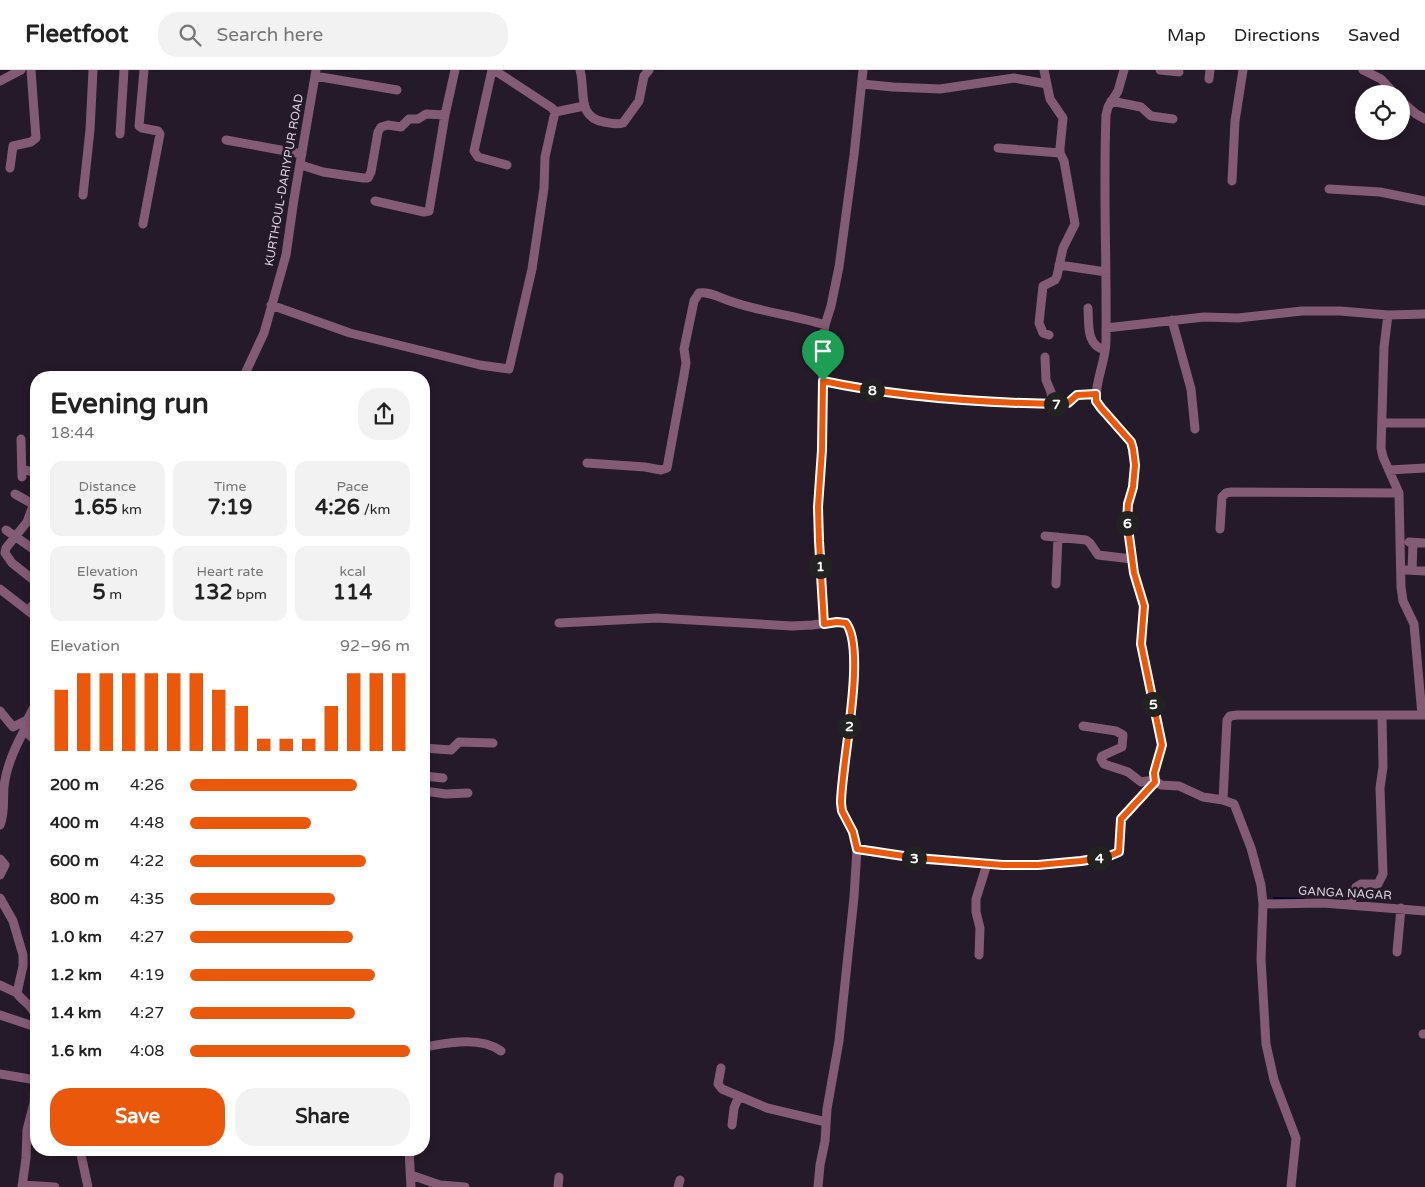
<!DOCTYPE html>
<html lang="en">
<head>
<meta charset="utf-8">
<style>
	body { margin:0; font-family:"Varela Round",sans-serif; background:#f2f2f2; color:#222; height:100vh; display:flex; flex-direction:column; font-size:19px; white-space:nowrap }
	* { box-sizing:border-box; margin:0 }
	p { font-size:16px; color:#767676 }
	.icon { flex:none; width:28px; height:28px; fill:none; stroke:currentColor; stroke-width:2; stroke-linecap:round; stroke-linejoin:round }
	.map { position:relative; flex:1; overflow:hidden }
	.details { position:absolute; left:30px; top:301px; width:400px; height:785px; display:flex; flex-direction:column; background:#fff; border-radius:20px; box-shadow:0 2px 8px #0003 }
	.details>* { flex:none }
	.controls { position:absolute; left:1355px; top:15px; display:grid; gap:10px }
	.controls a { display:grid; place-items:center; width:55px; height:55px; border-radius:50%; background:#fff; box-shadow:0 2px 8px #0003; font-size:25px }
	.pin { position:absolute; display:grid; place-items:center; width:42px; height:42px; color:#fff; margin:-51px -21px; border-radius:50% 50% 50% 0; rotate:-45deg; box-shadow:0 0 5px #0007 }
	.pin .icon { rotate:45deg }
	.km { position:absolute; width:25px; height:25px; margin:-12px; border-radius:50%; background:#222; color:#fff; font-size:14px; line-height:25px; text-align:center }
	.round { display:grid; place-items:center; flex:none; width:52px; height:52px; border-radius:20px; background:#f2f2f2 }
	.head { display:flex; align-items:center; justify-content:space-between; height:85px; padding:0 20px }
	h1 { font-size:28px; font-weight:700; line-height:38px }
	.figures { display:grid; grid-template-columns:repeat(3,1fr); gap:8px; height:85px; padding:5px 20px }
	.figures div { display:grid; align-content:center; border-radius:12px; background:#f2f2f2; text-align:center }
	.figures b { font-size:21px; font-weight:700 }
	.figures small { font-size:14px; font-weight:400 }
	.figures p { font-size:14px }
	.chart { height:140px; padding:10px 20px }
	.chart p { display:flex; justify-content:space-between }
	.chart svg { width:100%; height:90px; margin-top:5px; stroke:#ea580c; stroke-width:6 }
	.cta { display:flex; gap:10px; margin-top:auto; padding:10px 20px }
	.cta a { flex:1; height:58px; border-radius:20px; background:#ea580c; color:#fff; font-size:20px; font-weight:700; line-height:58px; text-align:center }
	.cta a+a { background:#f2f2f2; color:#222 }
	ul { padding:0 20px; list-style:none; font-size:16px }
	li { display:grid; grid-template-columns:80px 60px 1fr; align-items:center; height:38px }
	li i { height:12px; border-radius:6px; background:#ea580c }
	header { display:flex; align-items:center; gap:30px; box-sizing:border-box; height:70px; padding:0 25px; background:#fff; border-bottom:1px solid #e0e0e0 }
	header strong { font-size:24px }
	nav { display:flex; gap:28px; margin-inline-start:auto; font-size:18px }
	.search { width:350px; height:45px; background:#f2f2f2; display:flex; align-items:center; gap:12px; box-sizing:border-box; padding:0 18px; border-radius:20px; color:#767676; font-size:19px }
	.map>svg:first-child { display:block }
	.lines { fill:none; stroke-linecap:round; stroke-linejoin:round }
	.stream { stroke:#02032d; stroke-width:2 }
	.minor { stroke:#845b74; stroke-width:9 }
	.route-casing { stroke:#fff; stroke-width:10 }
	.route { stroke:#ea580c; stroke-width:6 }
	.labels { text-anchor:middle; stroke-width:5; stroke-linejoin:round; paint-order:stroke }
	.street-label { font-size:12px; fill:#dbd3dd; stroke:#251a29 }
</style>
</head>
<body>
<header>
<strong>Fleetfoot</strong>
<div class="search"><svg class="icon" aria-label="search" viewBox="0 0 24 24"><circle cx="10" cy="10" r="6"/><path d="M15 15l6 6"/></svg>Search here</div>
<nav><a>Map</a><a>Directions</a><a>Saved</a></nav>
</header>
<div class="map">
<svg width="1425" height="1117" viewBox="0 0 1425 1117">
	<rect width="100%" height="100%" fill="#251a29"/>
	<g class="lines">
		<path class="stream" d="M1274,828L1304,829"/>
		<path class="minor" d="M492,0L474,81L478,87L507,95
			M580,0C586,21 576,47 604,52C610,53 617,55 623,53L639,31L644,6L649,0
			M1044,0L1050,29L1063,48L1060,78V83L1064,91L1075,154L1063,178L1057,206L1055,210L1043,216L1039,253L1043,263L1049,265
			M1124,0L1118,21L1108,37L1106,45C1103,120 1107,195 1106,271C1106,291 1095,310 1096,331L1131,372L1135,395L1133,417L1128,434L1127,451L1134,503L1144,536L1141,574L1162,675L1154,703V710L1161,715L1179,716L1203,727L1223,730L1234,734L1251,778L1261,815L1263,834L1261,889L1266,974L1274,1010L1296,1068L1291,1117
			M1160,0L1179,2
			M1363,0L1381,9L1395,24
			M315,6L397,20
			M1209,9L1210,0
			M0,11L21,0
			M862,14L893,17L940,19L1014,8L1047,14
			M1111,31L1141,37L1151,46L1173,49
			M1401,31L1416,44L1425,49
			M555,42L584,36
			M120,64L124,0
			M226,70L302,84
			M998,78L1060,83
			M301,95L323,102L363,108H368L371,102L378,62L381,57L388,55L401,57L409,49H418L426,44L445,45
			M10,98L13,76L31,72L36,68L31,0
			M1232,111L1235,51L1243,0
			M1329,119L1380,122L1425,131
			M83,125L90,60L93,0
			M375,131L424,142L429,141L445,45L455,0
			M143,154L160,64L158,61L142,58L139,56L144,0
			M1059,195L1106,202
			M271,235L350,263L480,295L509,299L532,199L544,118L545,87L555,42L552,38L494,0
			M1088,238C1089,254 1086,276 1105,280
			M1388,245L1384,277L1381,378L1383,387L1399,423L1401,517L1403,531L1414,554L1422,645
			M1172,250L1191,319L1195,359
			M1106,258L1204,247L1238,248L1302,241H1340L1388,245L1425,244
			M1045,287L1046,310L1051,322L1052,334
			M243,308L264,263L286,185L294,129L316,0
			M823,311C902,328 983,333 1064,334L1068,333L1077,325L1096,324
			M1382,353H1425
			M21,369L22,407
			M587,393L645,397L661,400L667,398L684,305L686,293L684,279L694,231L699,223C709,221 720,228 730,231C760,242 794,245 825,255
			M22,399L36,403
			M1389,400L1425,398
			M15,424L31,433L33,436L27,452L6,478L5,483L12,493L36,512
			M1220,459L1222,427L1226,423L1231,422L1399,423
			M6,460L36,481
			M1045,466L1086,470L1090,473L1098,485L1132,489
			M1409,472L1425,473
			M1406,500L1425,501
			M1412,500L1413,473
			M1056,514L1058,467
			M0,519L36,547
			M28,541L36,531
			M559,553L657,548L792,556L812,555L837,552L846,553C867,581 841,695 841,733L842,741L853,762L857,779L854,827L839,971L827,1039L825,1071L820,1095L818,1117
			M824,554L819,471L818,437L822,380L823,311L821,285L825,255L831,236L839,197L854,85L863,0
			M36,633L25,654L27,663L36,671
			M0,641L13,657L25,651
			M1083,656L1116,661L1123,665L1122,677L1102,686L1101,689L1104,694L1128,702L1141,712L1154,710
			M424,678L451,680L459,672L493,673
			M424,706L443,708
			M424,721L446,724L468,723
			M1223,730L1227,650L1230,646L1237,645H1425
			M0,755C5,743 3,730 4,717C6,696 15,677 25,659
			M857,779L917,789L1003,795H1038L1081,791L1107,787L1119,781L1121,749L1155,712
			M0,789L5,795L0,805
			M0,828L13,851L23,885V896L17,923C22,931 32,935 35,945C37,954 33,964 36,973
			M1263,834L1323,833L1425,841
			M1350,835L1356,817L1361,814H1378L1383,804L1380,718L1383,697L1382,645
			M1397,882L1401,838
			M979,885L980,858L976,842V829L987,794
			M0,915L17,923
			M0,945L36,957
			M1423,964H1425
			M424,977C448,973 480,966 501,981
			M721,998L718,1014L722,1019L767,1038L826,1052
			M0,1004L36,1010
			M732,1055L734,1038L739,1026
			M80,1080L88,1117
			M409,1080L411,1117
			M411,1105L440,1115L465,1117
			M22,1115L55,1117
			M22,1117L26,1088L27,1060L34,1033L35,1010
			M558,1117L559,1107
			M678,1117L680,1110"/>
	</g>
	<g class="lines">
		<g class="route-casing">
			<path id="route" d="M823,311C902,328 983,333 1064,334L1068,333L1077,325L1096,324V331L1101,338L1131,372L1133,379L1135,395L1133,417L1128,434L1127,451L1134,503L1144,536L1141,574L1162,675L1154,703L1155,712L1121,749L1119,782L1107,787L1081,791L1038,795H1003L917,788L857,779L853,762L842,741L841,733C841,695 867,580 846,553L837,552L824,554L819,471L818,437L822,380Z"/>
		</g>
		<use href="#route" class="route"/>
	</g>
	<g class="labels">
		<g class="street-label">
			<text transform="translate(284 110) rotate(-80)" y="4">KURTHOUL-DARIYPUR ROAD</text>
			<text transform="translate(1345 823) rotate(3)" y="4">GANGA NAGAR</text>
		</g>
	</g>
</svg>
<div class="controls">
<a><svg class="icon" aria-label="locate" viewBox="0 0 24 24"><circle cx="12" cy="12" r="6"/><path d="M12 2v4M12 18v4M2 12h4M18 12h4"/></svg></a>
</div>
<div class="pin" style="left:823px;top:311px;background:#1e9e55"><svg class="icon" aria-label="arrive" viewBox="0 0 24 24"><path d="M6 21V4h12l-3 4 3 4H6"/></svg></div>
<b class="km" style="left:820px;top:496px">1</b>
<b class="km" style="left:849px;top:656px">2</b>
<b class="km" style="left:914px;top:788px">3</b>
<b class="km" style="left:1099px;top:788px">4</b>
<b class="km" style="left:1153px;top:634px">5</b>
<b class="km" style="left:1127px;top:453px">6</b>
<b class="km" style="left:1056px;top:334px">7</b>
<b class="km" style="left:872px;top:320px">8</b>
<section class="details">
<div class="head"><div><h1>Evening run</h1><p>18:44</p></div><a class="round"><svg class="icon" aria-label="share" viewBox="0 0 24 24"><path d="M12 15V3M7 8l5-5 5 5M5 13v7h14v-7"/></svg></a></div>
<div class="figures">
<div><p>Distance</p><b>1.65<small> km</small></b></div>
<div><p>Time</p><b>7:19</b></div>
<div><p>Pace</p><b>4:26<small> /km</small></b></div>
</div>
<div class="figures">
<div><p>Elevation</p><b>5<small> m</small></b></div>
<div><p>Heart rate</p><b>132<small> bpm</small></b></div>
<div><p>kcal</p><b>114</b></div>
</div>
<div class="chart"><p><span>Elevation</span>92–96 m</p>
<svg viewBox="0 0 160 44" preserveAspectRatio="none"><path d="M5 44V14M15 44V6M25 44V6M35 44V6M45 44V6M55 44V6M65 44V6M75 44V14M85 44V22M95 44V38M105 44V38M115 44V38M125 44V22M135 44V6M145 44V6M155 44V6"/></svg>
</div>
<ul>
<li><b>200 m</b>4:26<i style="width:76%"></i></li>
<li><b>400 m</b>4:48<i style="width:55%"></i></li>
<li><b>600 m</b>4:22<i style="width:80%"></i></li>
<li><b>800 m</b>4:35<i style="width:66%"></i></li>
<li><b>1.0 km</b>4:27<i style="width:74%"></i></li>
<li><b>1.2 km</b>4:19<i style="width:84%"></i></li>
<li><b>1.4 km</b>4:27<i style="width:75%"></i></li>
<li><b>1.6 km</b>4:08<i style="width:100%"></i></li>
</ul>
<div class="cta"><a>Save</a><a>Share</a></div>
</section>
</div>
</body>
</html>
